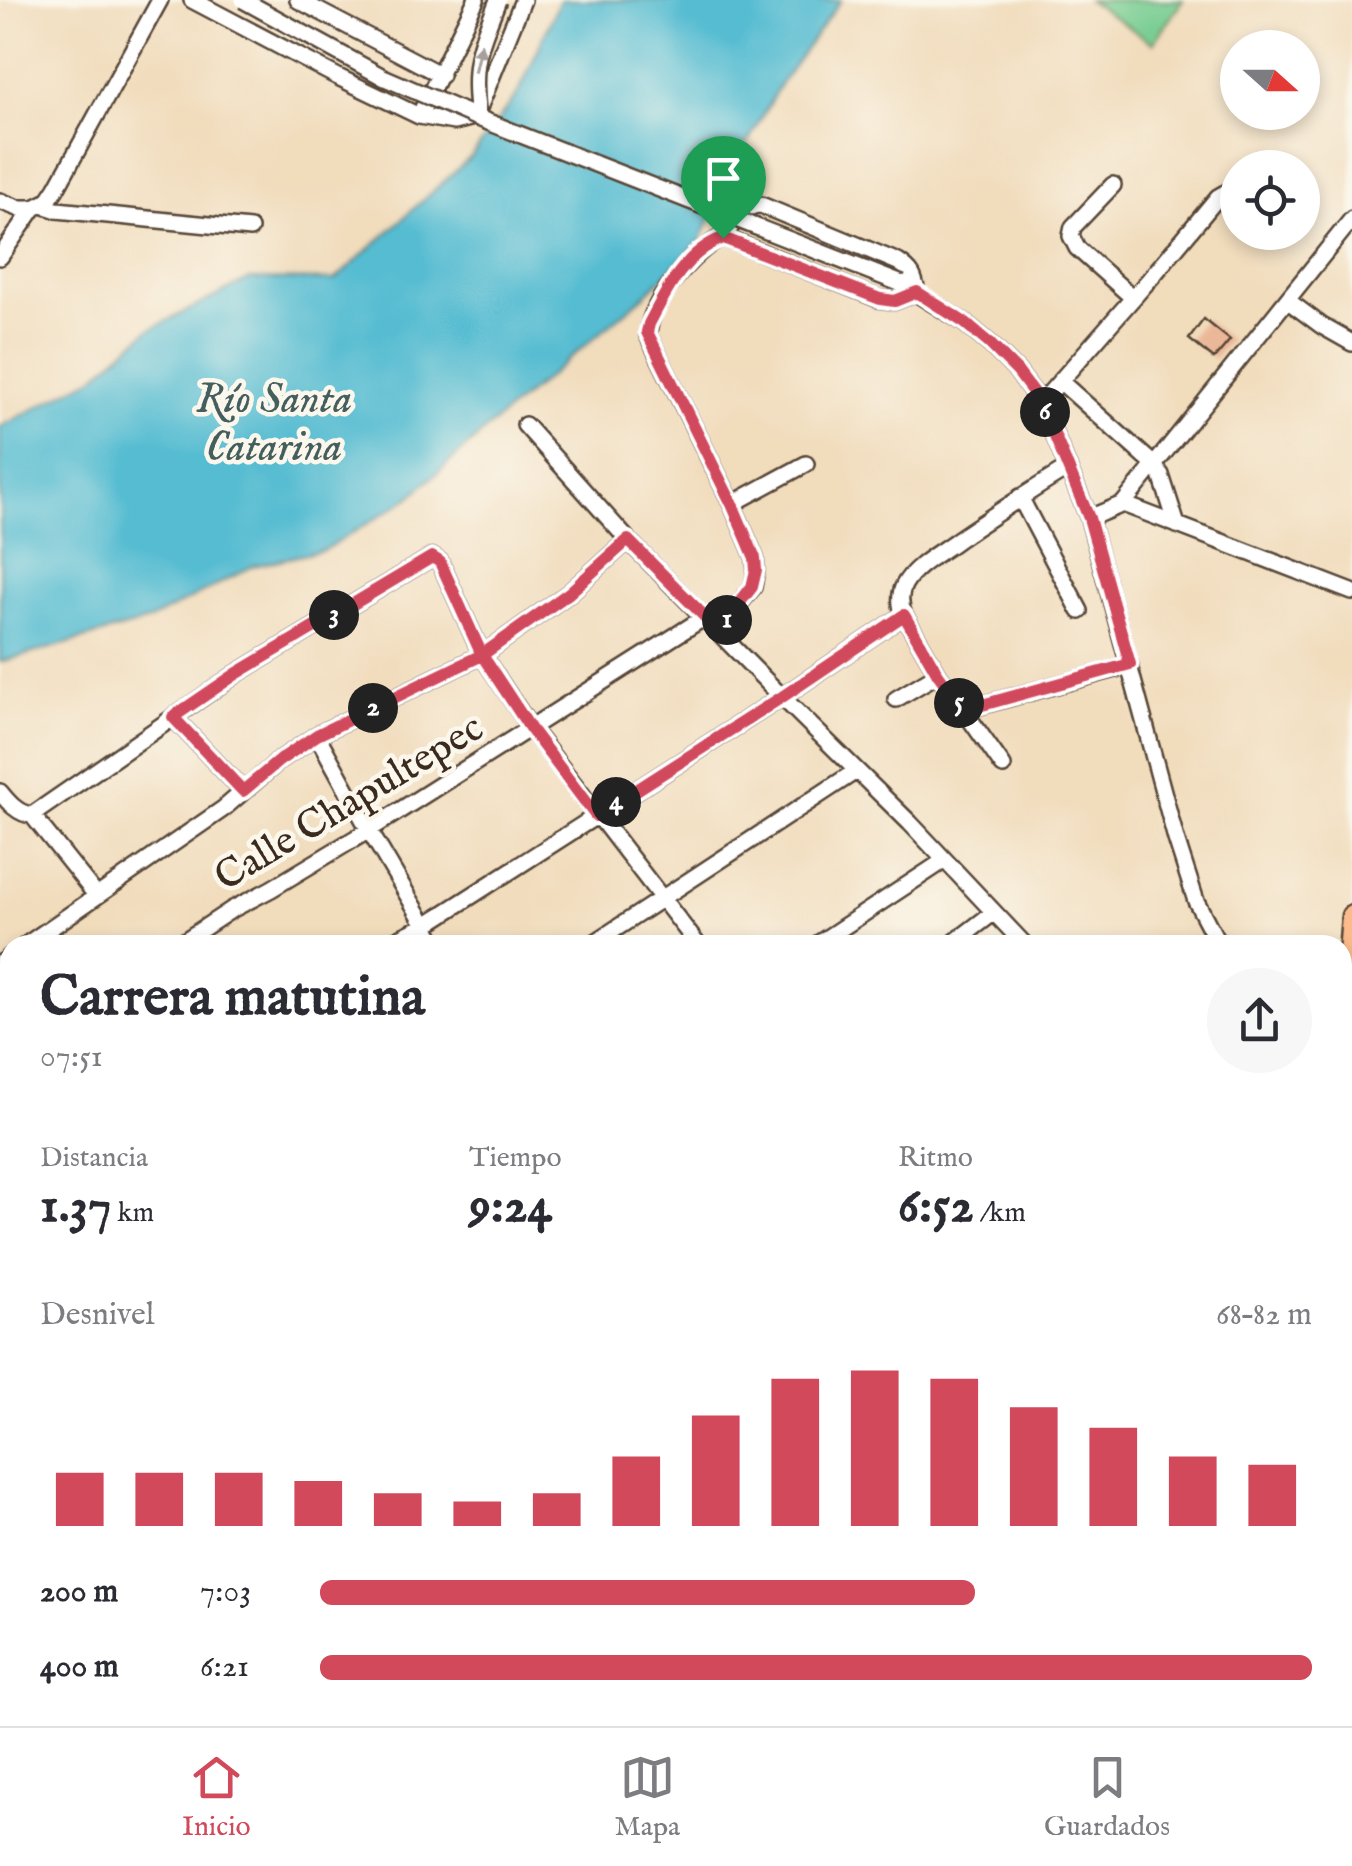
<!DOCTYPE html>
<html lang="es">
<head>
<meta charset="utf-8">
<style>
	body { margin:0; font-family:"IM FELL English",serif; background:#f7f7f7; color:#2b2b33; height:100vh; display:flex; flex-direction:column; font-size:38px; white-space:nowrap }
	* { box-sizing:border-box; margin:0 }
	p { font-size:32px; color:#7c7c81 }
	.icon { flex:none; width:55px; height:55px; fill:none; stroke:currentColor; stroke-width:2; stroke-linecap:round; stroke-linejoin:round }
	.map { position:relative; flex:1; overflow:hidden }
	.details { position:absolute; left:0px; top:935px; width:1352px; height:792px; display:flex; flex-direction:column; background:#fff; border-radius:30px 30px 0 0; box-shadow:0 5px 15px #0003 }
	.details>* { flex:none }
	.needle { width:65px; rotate:111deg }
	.fabs { position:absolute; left:1220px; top:30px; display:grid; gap:20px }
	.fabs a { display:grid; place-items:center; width:100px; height:100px; border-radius:50%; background:#fff; box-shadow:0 5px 15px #0003; font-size:50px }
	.pin { position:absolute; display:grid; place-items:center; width:85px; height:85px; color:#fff; margin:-102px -42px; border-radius:50% 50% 50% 0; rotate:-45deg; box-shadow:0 0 10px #0007 }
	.pin .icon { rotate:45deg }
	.km { position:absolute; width:50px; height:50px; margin:-25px; border-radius:50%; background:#222; color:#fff; font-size:28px; line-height:50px; text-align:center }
	.round { display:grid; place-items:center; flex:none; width:105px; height:105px; border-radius:52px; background:#f7f7f7 }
	.summary { display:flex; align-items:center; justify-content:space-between; height:170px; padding:0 40px }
	h1 { font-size:55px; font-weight:700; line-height:75px }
	.metrics { display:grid; grid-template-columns:repeat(3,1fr); gap:15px; height:170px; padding:10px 40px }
	.metrics div { display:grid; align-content:center }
	.metrics b { font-size:50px; font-weight:700 }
	.metrics small { font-size:28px; font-weight:400 }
	.metrics p { font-size:28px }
	.chart { height:280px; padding:20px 40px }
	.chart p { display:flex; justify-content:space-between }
	.chart svg { width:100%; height:180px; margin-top:10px; stroke:#d1495b; stroke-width:6 }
	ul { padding:0 40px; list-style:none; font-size:32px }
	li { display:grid; grid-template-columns:160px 120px 1fr; align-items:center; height:75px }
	li i { height:25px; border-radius:12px; background:#d1495b }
	.tab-bar { display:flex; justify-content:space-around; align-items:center; height:140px; border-top:2px solid #e1e1e2; background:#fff; font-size:28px; color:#7c7c81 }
	.tab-bar a { display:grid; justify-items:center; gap:5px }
	.tab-bar .active { color:#d1495b }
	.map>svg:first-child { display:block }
	.green { fill:#76cc90; stroke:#587b57; stroke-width:2.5 }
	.water { fill:#54bcd1; stroke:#487378; stroke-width:2.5 }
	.building { fill:#ebb799 }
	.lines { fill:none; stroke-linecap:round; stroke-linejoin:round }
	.minor-casing { stroke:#564536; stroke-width:20 }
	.major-casing { stroke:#564536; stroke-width:25 }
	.minor { stroke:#fff; stroke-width:15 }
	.major { stroke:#fbbb8c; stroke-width:20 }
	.minor-bridge-casing { stroke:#564536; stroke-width:20; stroke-linecap:butt }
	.minor-bridge { stroke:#fff; stroke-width:15 }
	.oneway { fill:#a79f9a }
	.route-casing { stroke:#fff; stroke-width:20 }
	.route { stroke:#d1495b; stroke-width:12 }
	.labels { text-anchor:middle; stroke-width:9; stroke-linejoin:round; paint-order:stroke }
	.street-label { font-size:40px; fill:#3b2a1e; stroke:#fbf7ec }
	.water-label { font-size:42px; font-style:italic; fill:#445d5d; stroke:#fbf7ec }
</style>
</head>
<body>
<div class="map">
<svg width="1352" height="1726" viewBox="0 0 1352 1726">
	<rect width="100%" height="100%" fill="#fbf7ec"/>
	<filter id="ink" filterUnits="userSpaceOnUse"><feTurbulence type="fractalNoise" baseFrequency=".01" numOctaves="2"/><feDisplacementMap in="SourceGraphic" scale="20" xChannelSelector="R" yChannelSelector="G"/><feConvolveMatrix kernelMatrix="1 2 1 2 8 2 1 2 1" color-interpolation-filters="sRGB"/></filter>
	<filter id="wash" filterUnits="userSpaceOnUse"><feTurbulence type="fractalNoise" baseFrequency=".0048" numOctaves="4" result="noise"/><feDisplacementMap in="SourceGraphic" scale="40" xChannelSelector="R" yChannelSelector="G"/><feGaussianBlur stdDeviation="2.25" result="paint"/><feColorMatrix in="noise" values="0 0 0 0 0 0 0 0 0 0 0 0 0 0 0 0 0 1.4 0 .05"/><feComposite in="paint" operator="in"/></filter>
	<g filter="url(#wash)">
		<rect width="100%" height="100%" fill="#f1dcbc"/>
		<path class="green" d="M1088,0H1183L1153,43Z"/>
		<path class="water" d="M560,0H841L779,86L725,184L701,240L647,293L504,414L409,498L324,550L253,566L148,621L0,662V427L93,378L147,331L250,279L335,280L471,157L519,92Z"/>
		<g id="blocks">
			<path class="building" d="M1204,319L1230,340L1214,359L1189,339Z"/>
		</g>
	</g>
	<g filter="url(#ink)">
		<use href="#blocks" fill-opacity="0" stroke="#564536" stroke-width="2.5"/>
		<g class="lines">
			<g class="minor-casing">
				<path id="minor" d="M192,0L338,77L419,116L454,122L470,118L479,108L523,0
					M298,0L441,75
					M423,108L476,0
					M1113,185L1073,227L1071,236L1077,248L1133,298
					M0,201L18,208H34
					M42,205L57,210L250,229
					M0,257L34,208L48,201L56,189L160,0
					M911,290L965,323L990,344L1017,371L1041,403L1089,518L1176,839L1196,901L1219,945
					M1287,300L1322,326L1352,343
					M1060,381L1153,464L1161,475L1177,525
					M1041,403L1155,273L1218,197L1225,193L1238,195
					M525,425L628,540L782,697L910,823L1025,945
					M1020,497L1080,611
					M732,504L806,464
					M1123,504L1352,592
					M1089,518L1123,504L1352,219
					M904,615L938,674L1003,766
					M718,630L753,587L756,570L755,558L732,504L648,335C649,303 694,249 723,237L879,299L895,301L917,292C914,276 912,271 898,262L761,205C744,204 733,225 723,237
					M896,699L938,674
					M964,710L1130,665
					M173,717L243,791
					M317,735L369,830L437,945
					M0,792C8,802 18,814 32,815L96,895
					M32,815L236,674L432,557L440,562L482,655L530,727L698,945
					M26,945L223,809L280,760L317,735L482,655L569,593L628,540
					M178,945L231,910L271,889L369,830L705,617
					M385,945L426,925L782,697L904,615C900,605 899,595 904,585C915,565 940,553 957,540C994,515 1030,491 1068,468
					M591,945L856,771
					M816,945L945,860
					M951,945L993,913
					M0,964L10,957
					M0,1053L10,1060
					M0,1095L10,1096
					M1342,1126L1352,1130
					M0,1146L10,1133
					M0,1221L10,1222
					M0,1376L10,1377
					M0,1426L10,1407
					M1342,1508H1352
					M0,1515L10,1516
					M0,1662L10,1663
					M858,1718L869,1726
					M33,1726L38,1718
					M52,1726L57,1718
					M238,1726L243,1718
					M522,1726V1718
					M684,1726L685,1718
					M903,1726L907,1718
					M1006,1726L1010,1718
					M1133,1726L1139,1718"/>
			</g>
			<g class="major-casing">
				<path id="major" d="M1342,1043L1352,916
					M1342,1415L1352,1276
					M1295,1726V1718
					M1324,1726L1325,1718"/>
			</g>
			<use href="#minor" class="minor"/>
			<use href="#major" class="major"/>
			<g class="minor-bridge-casing">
				<path id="minor-bridge" d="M243,0L383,77L478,118L902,284
					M478,118C471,64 478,50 498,0"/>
			</g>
			<use href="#minor-bridge" class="minor-bridge"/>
		</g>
		<defs><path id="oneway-solid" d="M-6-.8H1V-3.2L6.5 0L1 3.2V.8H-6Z" transform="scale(2.5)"/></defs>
		<use class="oneway" href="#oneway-solid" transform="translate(478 58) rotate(-77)"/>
	</g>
	<g class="lines" filter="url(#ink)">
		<g class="route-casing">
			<path id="route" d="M723,238C686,251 666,291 649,324L647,332L732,504L755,558L756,570L752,587L718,630L628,540L569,593L482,655L317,735L280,760L243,791L173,717L236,674L432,557L440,562L482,655L530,728L596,816L782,697L904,615L938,674L964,710L1130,664L1089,518L1041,403L1017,371L990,344L965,323L917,292L895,301L880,299L723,238"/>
		</g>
		<use href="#route" class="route"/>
	</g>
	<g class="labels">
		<g class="street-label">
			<text transform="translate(348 801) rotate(-31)" y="14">Calle Chapultepec</text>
		</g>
		<g class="water-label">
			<text x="274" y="412">Río Santa<tspan x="274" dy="48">Catarina</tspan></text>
		</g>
	</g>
</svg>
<div class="fabs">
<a><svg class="needle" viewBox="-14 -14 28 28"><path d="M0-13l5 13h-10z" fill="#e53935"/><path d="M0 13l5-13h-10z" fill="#7c7c81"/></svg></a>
<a><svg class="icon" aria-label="locate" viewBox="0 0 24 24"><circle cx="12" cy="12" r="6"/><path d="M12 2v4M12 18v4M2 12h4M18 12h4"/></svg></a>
</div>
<div class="pin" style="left:723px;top:238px;background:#1e9e55"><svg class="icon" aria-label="arrive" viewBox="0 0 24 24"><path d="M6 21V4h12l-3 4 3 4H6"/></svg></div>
<b class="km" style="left:727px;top:620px">1</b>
<b class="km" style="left:373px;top:708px">2</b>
<b class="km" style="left:334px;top:615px">3</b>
<b class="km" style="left:616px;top:802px">4</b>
<b class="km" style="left:959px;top:703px">5</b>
<b class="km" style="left:1045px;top:412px">6</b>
<section class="details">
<div class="summary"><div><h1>Carrera matutina</h1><p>07:51</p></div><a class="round"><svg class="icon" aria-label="share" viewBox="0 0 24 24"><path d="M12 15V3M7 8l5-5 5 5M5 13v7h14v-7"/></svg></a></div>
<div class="metrics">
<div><p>Distancia</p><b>1.37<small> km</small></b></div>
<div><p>Tiempo</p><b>9:24</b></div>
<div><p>Ritmo</p><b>6:52<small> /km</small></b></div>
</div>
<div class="chart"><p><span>Desnivel</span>68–82 m</p>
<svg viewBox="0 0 160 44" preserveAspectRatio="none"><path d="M5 44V31M15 44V31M25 44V31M35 44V33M45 44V36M55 44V38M65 44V36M75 44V27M85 44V17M95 44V8M105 44V6M115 44V8M125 44V15M135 44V20M145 44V27M155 44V29"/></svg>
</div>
<ul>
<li><b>200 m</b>7:03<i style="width:66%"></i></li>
<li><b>400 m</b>6:21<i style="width:100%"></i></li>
</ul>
</section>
</div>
<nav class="tab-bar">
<a class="active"><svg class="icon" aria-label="home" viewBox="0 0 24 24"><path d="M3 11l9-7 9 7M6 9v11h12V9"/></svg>Inicio</a>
<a><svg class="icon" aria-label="map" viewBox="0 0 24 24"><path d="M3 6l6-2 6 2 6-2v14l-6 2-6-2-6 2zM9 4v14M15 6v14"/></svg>Mapa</a>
<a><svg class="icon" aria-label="saved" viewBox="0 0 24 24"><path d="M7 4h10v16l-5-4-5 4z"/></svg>Guardados</a>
</nav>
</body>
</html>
